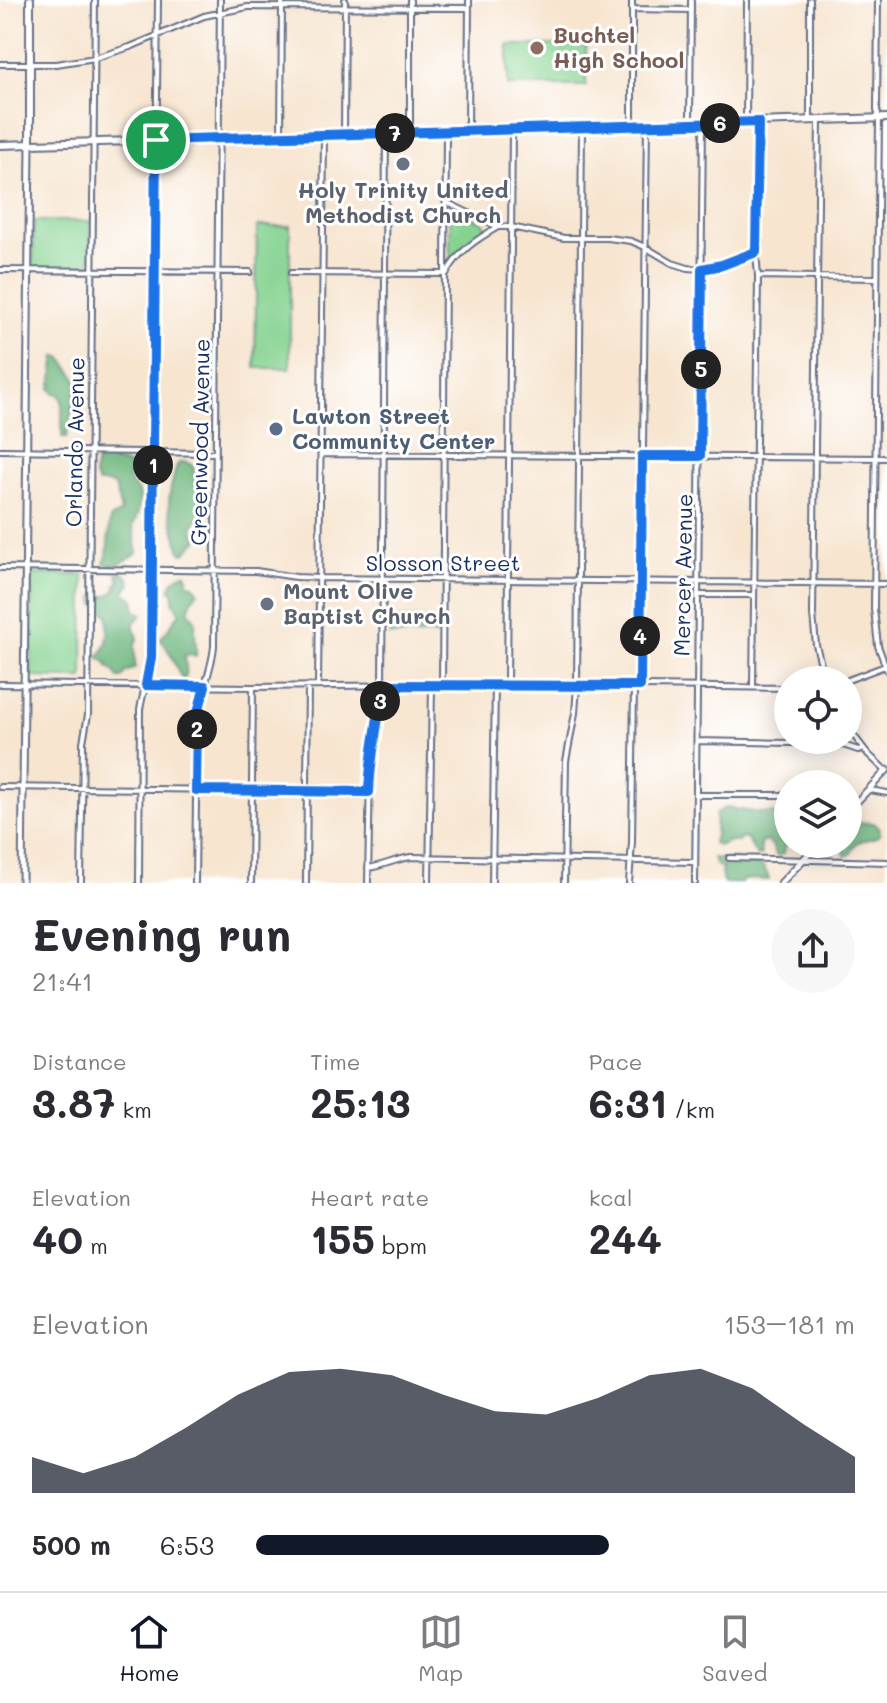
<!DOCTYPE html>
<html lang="en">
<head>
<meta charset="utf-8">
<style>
	body { margin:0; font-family:Mali,sans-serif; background:#f7f7f7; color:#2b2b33; height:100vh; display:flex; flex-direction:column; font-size:30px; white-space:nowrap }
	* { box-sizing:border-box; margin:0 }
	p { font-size:26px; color:#7c7c81 }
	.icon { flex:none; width:44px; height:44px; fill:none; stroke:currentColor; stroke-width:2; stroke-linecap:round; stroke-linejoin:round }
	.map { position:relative; height:883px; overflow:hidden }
	.side { display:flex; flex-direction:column; background:#fff; flex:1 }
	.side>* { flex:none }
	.controls { position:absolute; left:774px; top:666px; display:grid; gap:16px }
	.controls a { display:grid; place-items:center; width:88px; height:88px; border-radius:50%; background:#fff; box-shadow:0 4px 20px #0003; font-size:40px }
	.pin { position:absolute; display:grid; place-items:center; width:68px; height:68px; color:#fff; margin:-34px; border:4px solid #fff; border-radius:50%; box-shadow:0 2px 8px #0007 }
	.km { position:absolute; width:40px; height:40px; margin:-20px; border-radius:50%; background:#222; color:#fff; font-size:22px; line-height:40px; text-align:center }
	.round { display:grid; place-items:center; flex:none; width:84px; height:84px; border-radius:42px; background:#f7f7f7 }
	.summary { display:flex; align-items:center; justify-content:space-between; height:136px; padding:0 32px }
	h1 { font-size:44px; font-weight:700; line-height:60px }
	.stats { display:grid; grid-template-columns:repeat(3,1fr); gap:12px; height:136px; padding:8px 32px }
	.stats div { display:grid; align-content:center }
	.stats b { font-size:40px; font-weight:700 }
	.stats small { font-size:22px; font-weight:400 }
	.stats p { font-size:22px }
	.chart { height:224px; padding:16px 32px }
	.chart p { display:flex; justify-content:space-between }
	.chart svg { width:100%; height:144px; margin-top:8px; fill:#111827; opacity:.7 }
	ul { padding:0 32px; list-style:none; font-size:26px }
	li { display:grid; grid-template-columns:128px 96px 1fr; align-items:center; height:60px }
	li i { height:20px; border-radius:10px; background:#111827 }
	.tabs { display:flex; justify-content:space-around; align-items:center; height:112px; border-top:2px solid #e1e1e2; background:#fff; font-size:22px; color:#7c7c81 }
	.tabs a { display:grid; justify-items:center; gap:4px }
	.tabs .on { color:#111827 }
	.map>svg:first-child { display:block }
	.green { fill:#86d391; stroke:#508178; stroke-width:2 }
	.forest { fill:#6cb57b; stroke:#44726c; stroke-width:2 }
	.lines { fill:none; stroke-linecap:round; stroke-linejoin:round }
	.minor-casing { stroke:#686f86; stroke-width:8 }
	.tertiary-casing { stroke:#686f86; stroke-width:9 }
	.secondary-casing { stroke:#686f86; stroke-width:10 }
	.minor { stroke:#fff; stroke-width:4 }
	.tertiary { stroke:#fff; stroke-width:5 }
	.secondary { stroke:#fff; stroke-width:6 }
	.route-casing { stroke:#fff; stroke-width:16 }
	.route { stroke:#1a73e8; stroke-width:10 }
	.education-dot { fill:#8d6e63; stroke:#fff; stroke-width:3 }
	.worship-dot { fill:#6b7280; stroke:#fff; stroke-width:3 }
	.service-dot { fill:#5c6f8a; stroke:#fff; stroke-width:3 }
	.labels { text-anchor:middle; stroke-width:6; stroke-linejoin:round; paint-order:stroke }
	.education-label { font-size:22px; font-weight:bold; fill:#785e54; stroke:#fff; text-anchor:start }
	.worship-label { font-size:22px; font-weight:bold; fill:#5b616d; stroke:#fff }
	.service-label { font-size:22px; font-weight:bold; fill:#4e5e75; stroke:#fff; text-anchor:start }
	.street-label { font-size:22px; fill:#1b2f5e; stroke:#fff }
</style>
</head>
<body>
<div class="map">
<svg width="887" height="883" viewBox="0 0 887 883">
	<rect width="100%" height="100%" fill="#fff"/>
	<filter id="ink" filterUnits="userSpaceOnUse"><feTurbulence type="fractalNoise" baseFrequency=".0125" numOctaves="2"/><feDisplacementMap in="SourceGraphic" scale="16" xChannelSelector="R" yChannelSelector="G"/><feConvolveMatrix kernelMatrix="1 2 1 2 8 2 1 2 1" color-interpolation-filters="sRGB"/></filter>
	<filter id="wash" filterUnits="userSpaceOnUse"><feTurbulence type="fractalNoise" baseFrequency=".006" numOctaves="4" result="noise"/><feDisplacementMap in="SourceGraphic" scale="32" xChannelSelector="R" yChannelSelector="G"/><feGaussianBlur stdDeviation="1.8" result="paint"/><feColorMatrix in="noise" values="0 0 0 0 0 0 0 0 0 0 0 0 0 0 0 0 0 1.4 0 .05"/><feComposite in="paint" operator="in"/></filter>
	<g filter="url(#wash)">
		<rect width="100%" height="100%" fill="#f7e5d0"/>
		<path class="green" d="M508,45H586V86H508Z
			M455,210L483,222L486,227L485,231L468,242L450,259V211Z
			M34,221H90V266L87,269L35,268L33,265Z
			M257,226H290V368H255Z
			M32,574L84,575L83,678L31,677Z
			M390,619L438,620L437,635H390Z"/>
		<path class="forest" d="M56,356L61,357L76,378L77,386L66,438L62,437V401L59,394L54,393L51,389Z
			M102,458L127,464L130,470L128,479L140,495L138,512L133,526L137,553C126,559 117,570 104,563L107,556L110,519L121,512L115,486L107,483H98L94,475L97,461Z
			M180,462H186L193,466C197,493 210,501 192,528L198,539L184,554L180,552C178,536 170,522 169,505C168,492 174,478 177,465Z
			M122,572L128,577L131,584L124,592C135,600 135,597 135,611L143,614L134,622V629L138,637L135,644V668L126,672L122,678H118L114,671L108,667L107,663L98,657C111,644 108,632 108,615L95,605L94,597L98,595L107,596L115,591L116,585L120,581L117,574Z
			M185,573L188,577V584L194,585L198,591L191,602L188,611L196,621C193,633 197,644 196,656L190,654L185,655C185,664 189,675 183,681C175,667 172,651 160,639C168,631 172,622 180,613L173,602L174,595L170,589C171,582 178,575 185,573Z
			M728,807C735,810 777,816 783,812C785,811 786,809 788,808V844H790L784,847L783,854L777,856L774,852L773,846L767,841L760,843L761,856H757L747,839L741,838L738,842L730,841L718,846L713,843L715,835L716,813Z
			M848,822L874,823L879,828L880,835C868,843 855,835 851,854L845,856L843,844H848Z
			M713,858C736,863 763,851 769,880L752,879L743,880L741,883H723L721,872L723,868L716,865Z"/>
	</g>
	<g filter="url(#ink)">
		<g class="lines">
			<g class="minor-casing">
				<path id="minor" d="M632,0V125
					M878,0L877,110L879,118L874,609L878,646L887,670
					M633,9L691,10
					M0,64H56L95,58L130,47L204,16L248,7L469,8
					M810,120V0
					M819,120L813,615L816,645L825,680
					M746,122L747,0
					M690,123L691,0
					M468,130L469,0
					M410,132V0
					M344,134L345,0
					M281,136L282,0
					M446,202L498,227H511L564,238H608L631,241L645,247L672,263L688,268L702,269L719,266L756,252
					M0,270L250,272
					M291,273L446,274C459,251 475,240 498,227
					M758,276L877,278
					M0,450L216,453
					M321,454L887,458
					M0,568L256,571L296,577L320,578L887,584
					M699,595H753
					M848,680L885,666
					M0,684L253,687L495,684L788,688
					M442,684L446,132
					M507,684L512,129
					M318,685L324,136
					M640,686L647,125
					M753,687L758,276L756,252L758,122
					M848,728L868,754L886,771
					M697,741L840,744L858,750L863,749
					M0,787L369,792
					M870,790L887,793
					M696,795H788
					M729,858L887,862
					M368,868C383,866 396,859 411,857L694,862
					M81,883L83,742L88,715L95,0
					M139,883L140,709L151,658L158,0
					M195,883L197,716C201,692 212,670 214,646L220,0
					M251,883L253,687
					M306,883L308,686
					M368,883L370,769L379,718L382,685L386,133
					M429,883L432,685
					M492,883L495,684
					M564,883L566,761L575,713L577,686L582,127
					M629,883L632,842L634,686
					M695,883L703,123"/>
			</g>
			<g class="tertiary-casing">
				<path id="tertiary" d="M848,811L887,770
					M22,883L30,144
					M781,883L818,844"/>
			</g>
			<g class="secondary-casing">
				<path id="secondary" d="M30,144V0
					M0,145L887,118"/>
			</g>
			<use href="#minor" class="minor"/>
			<use href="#tertiary" class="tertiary"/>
			<use href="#secondary" class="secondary"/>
		</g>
	</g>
	<g class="lines" filter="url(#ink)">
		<g class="route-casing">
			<path id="route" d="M758,122L756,252L722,265L702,269L700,456H642L640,686L382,685C379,721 370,755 369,792L196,790L197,716L205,686L146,685L151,658L156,140Z"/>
		</g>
		<use href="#route" class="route"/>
	</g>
	<circle class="education-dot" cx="537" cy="48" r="8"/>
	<g class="worship-dot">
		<circle cx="403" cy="164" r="8"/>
		<circle cx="267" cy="604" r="8"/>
	</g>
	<circle class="service-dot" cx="276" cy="429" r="8"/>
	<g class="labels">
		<g class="education-label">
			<text x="553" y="43">Buchtel<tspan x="553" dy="25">High School</tspan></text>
		</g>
		<g class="worship-label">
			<text x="403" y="198">Holy Trinity United<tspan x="403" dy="25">Methodist Church</tspan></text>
			<text x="283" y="599" text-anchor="start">Mount Olive<tspan x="283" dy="25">Baptist Church</tspan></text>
		</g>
		<g class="service-label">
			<text x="292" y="424">Lawton Street<tspan x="292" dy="25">Community Center</tspan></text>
		</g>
		<g class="street-label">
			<text transform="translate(75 442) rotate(-89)" y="8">Orlando Avenue</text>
			<text transform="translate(200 442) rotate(-89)" y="8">Greenwood Avenue</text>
			<text x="443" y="571">Slosson Street</text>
			<text transform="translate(683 575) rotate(-89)" y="8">Mercer Avenue</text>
		</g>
	</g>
</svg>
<div class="controls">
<a><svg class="icon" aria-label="locate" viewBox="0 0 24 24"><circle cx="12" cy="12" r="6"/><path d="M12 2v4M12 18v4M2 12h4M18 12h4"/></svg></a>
<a><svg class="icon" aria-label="layers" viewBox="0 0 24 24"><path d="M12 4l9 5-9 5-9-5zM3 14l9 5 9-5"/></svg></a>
</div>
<div class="pin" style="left:156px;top:140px;background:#1e9e55"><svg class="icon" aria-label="arrive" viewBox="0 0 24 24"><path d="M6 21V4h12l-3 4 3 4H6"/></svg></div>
<b class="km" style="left:153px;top:465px">1</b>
<b class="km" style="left:197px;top:729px">2</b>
<b class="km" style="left:380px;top:701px">3</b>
<b class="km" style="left:640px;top:636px">4</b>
<b class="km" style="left:701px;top:369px">5</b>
<b class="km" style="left:720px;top:123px">6</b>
<b class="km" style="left:395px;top:133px">7</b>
</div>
<section class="side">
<div class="summary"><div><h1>Evening run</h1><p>21:41</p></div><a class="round"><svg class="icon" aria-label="share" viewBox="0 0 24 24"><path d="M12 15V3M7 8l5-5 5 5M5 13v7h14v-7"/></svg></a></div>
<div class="stats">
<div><p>Distance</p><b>3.87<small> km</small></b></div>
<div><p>Time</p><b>25:13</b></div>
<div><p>Pace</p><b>6:31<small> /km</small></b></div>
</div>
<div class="stats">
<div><p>Elevation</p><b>40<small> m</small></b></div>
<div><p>Heart rate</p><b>155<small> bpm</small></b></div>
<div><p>kcal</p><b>244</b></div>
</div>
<div class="chart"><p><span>Elevation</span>153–181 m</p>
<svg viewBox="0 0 160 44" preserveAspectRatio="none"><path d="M0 44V33L10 38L20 33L30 24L40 14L50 7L60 6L70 8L80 14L90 19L100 20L110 15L120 8L130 6L140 12L150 23L160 33V44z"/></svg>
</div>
<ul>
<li><b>500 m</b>6:53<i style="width:59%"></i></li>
</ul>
</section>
<nav class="tabs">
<a class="on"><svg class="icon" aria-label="home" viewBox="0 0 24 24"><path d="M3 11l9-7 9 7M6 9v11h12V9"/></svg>Home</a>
<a><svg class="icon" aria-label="map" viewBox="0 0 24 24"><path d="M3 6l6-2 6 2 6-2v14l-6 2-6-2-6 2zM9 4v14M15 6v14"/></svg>Map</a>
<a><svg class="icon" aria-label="saved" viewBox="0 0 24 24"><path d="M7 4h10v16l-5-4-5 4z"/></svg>Saved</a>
</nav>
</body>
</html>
